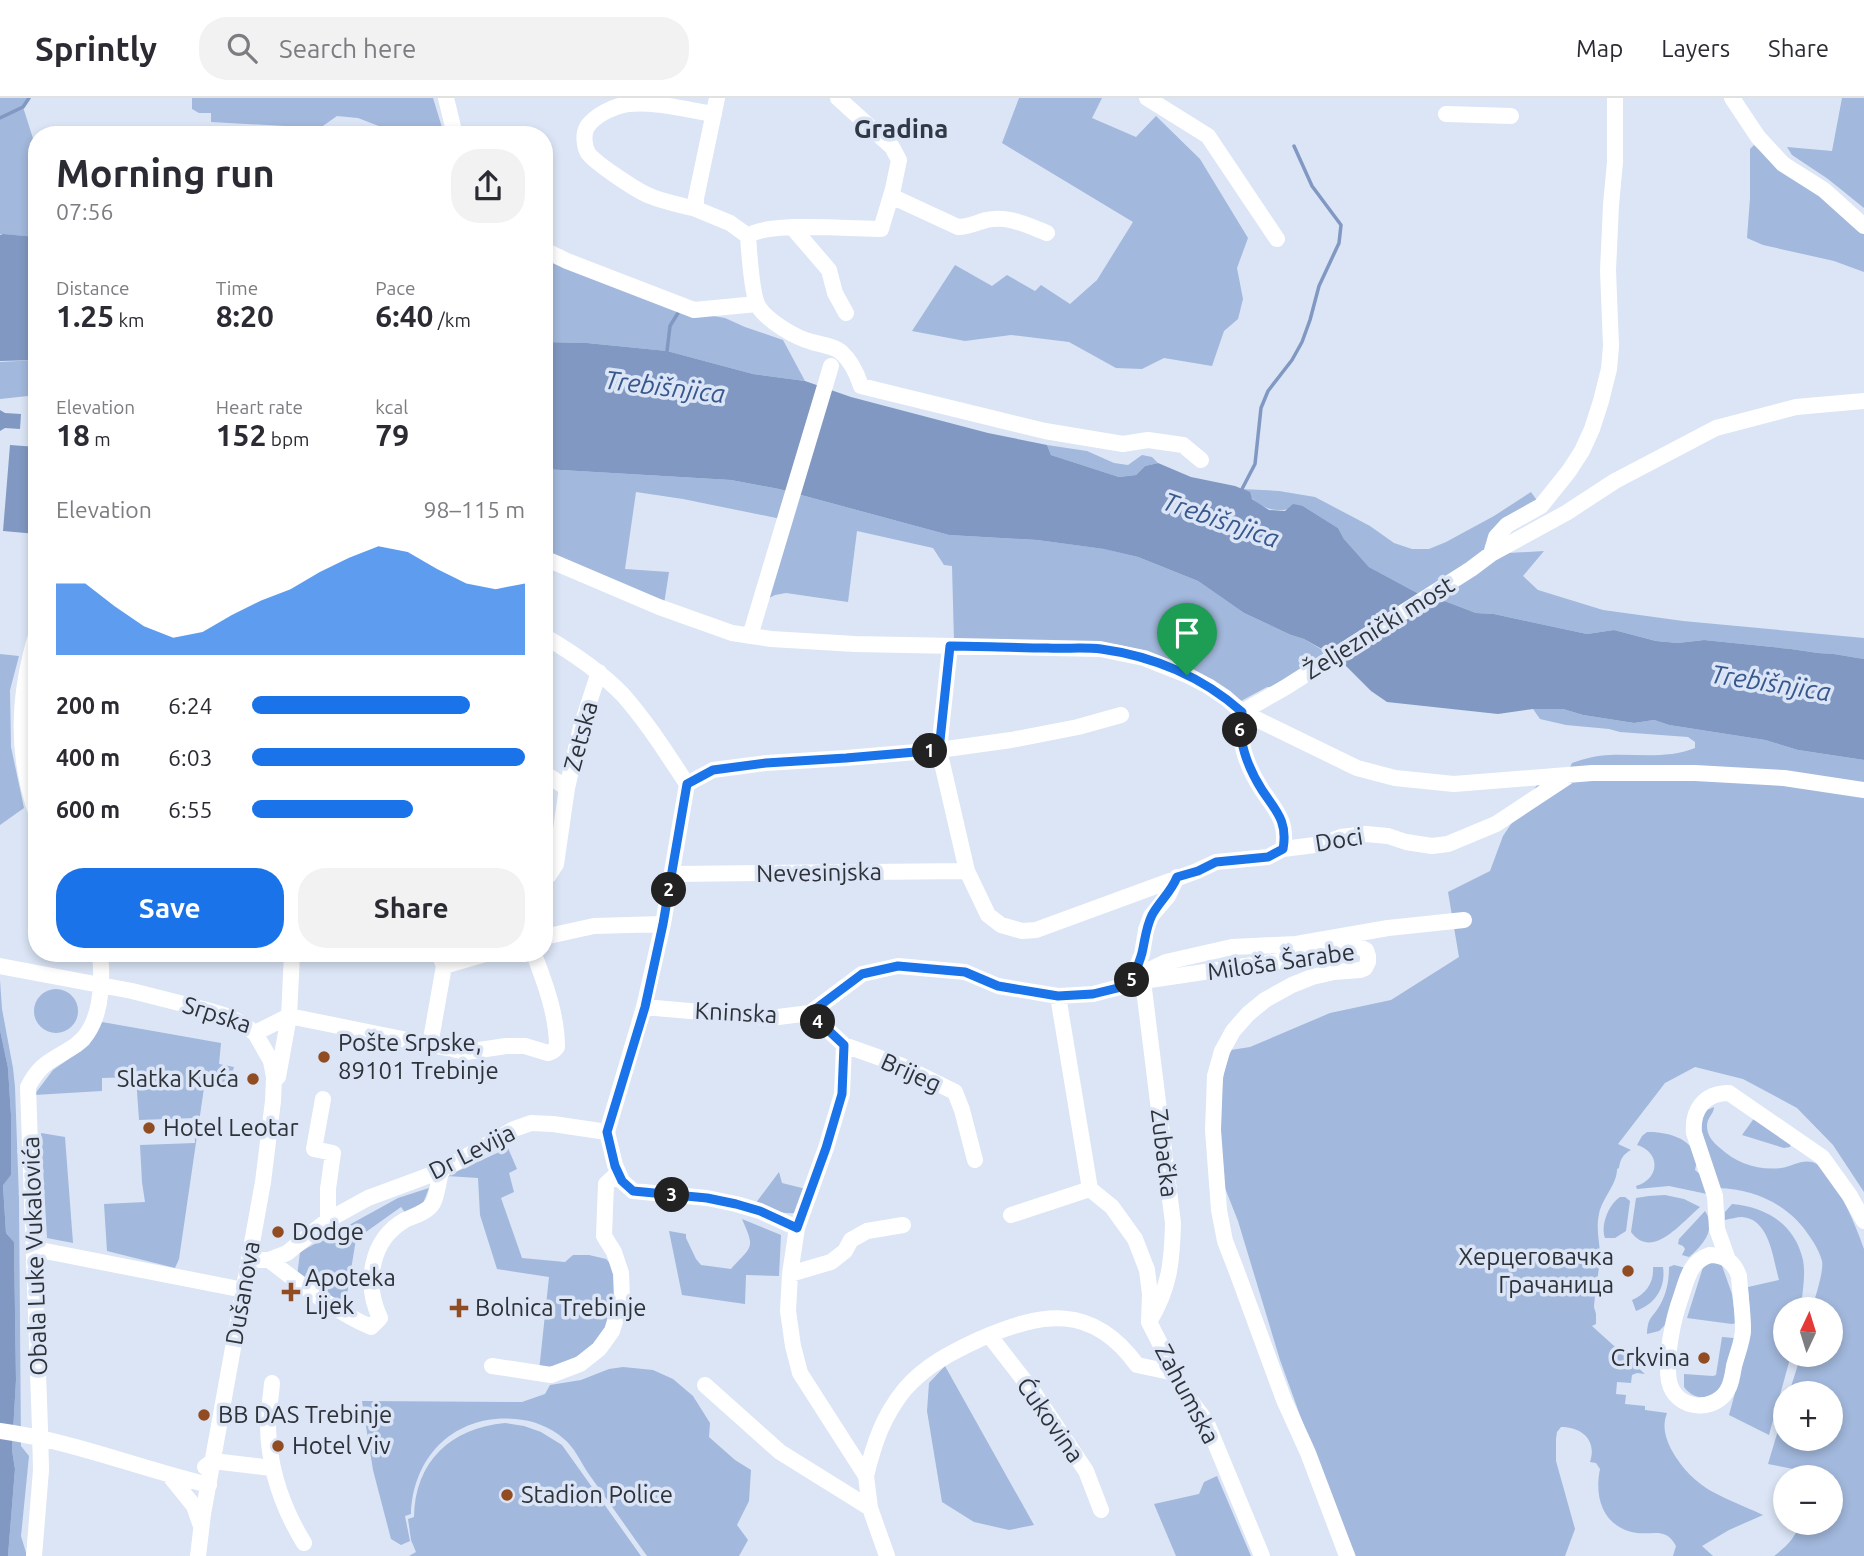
<!DOCTYPE html>
<html lang="en">
<head>
<meta charset="utf-8">
<style>
	body { margin:0; font-family:Ubuntu,sans-serif; background:#f2f2f3; color:#2b2b33; height:100vh; display:flex; flex-direction:column; font-size:26px; white-space:nowrap }
	* { box-sizing:border-box; margin:0 }
	p { font-size:23px; color:#7c7c81 }
	.icon { flex:none; width:38px; height:38px; fill:none; stroke:currentColor; stroke-width:2; stroke-linecap:round; stroke-linejoin:round }
	.map { position:relative; flex:1; overflow:hidden }
	.side { position:absolute; left:28px; top:28px; width:525px; height:836px; display:flex; flex-direction:column; background:#fff; border-radius:28px; box-shadow:0 4px 10px #0003 }
	.side>* { flex:none }
	.needle { width:46px; rotate:4deg }
	.fabs { position:absolute; left:1773px; top:1199px; display:grid; gap:14px }
	.fabs a { display:grid; place-items:center; width:70px; height:70px; border-radius:50%; background:#fff; box-shadow:0 4px 10px #0003; font-size:35px }
	.pin { position:absolute; display:grid; place-items:center; width:60px; height:60px; color:#fff; margin:-72px -30px; border-radius:50% 50% 50% 0; rotate:-45deg; box-shadow:0 0 7px #0007 }
	.pin .icon { rotate:45deg }
	.km { position:absolute; width:35px; height:35px; margin:-18px; border-radius:50%; background:#222; color:#fff; font-size:19px; line-height:35px; text-align:center }
	.round { display:grid; place-items:center; flex:none; width:74px; height:74px; border-radius:28px; background:#f2f2f3 }
	.head { display:flex; align-items:center; justify-content:space-between; height:119px; padding:0 28px }
	h1 { font-size:38px; font-weight:600; line-height:52px }
	.metrics { display:grid; grid-template-columns:repeat(3,1fr); gap:10px; height:119px; padding:7px 28px }
	.metrics div { display:grid; align-content:center }
	.metrics b { font-size:30px; font-weight:600 }
	.metrics small { font-size:19px; font-weight:400 }
	.metrics p { font-size:19px }
	.chart { height:196px; padding:14px 28px }
	.chart p { display:flex; justify-content:space-between }
	.chart svg { width:100%; height:126px; margin-top:7px; fill:#1a73e8; opacity:.7 }
	.button { display:flex; gap:14px; margin-top:auto; padding:14px 28px }
	.button a { flex:1; height:80px; border-radius:28px; background:#1a73e8; color:#fff; font-size:28px; font-weight:600; line-height:80px; text-align:center }
	.button a+a { background:#f2f2f3; color:#2b2b33 }
	ul { padding:0 28px; list-style:none; font-size:23px }
	li { display:grid; grid-template-columns:112px 84px 1fr; align-items:center; height:52px }
	li i { height:18px; border-radius:9px; background:#1a73e8 }
	header { display:flex; align-items:center; gap:42px; box-sizing:border-box; height:98px; padding:0 35px; background:#fff; border-bottom:2px solid #e1e1e2 }
	header strong { font-size:33px }
	nav { display:flex; gap:38px; margin-inline-start:auto; font-size:24px }
	.search { width:490px; height:63px; background:#f2f2f3; display:flex; align-items:center; gap:18px; box-sizing:border-box; padding:0 24px; border-radius:28px; color:#7c7c81; font-size:26px }
	.map>svg:first-child { display:block }
	.green { fill:#a2b8dc }
	.water { fill:#8199c2 }
	.lines { fill:none; stroke-linecap:round; stroke-linejoin:round }
	.stream { stroke:#8199c2; stroke-width:3.5 }
	.minor { stroke:#fff; stroke-width:16 }
	.route-casing { stroke:#fff; stroke-width:14 }
	.route { stroke:#1a73e8; stroke-width:9 }
	.poi-dot { fill:#914d21; stroke:#dbe5f6; stroke-width:2.5 }
	.labels { text-anchor:middle; stroke-width:7; stroke-linejoin:round; paint-order:stroke }
	.street-label { font-size:24px; fill:#2e3239; stroke:#dbe5f6 }
	.poi-label { font-size:24px; fill:#2e3239; stroke:#dbe5f6; text-anchor:start }
	.neighbourhood-label { font-size:26px; font-weight:bold; fill:#313946; stroke:#dbe5f6 }
	.water-label { font-size:26px; font-style:italic; fill:#37578d; stroke:#dbe5f6 }
</style>
</head>
<body>
<header>
<strong>Sprintly</strong>
<div class="search"><svg class="icon" aria-label="search" viewBox="0 0 24 24"><circle cx="10" cy="10" r="6"/><path d="M15 15l6 6"/></svg>Search here</div>
<nav><a>Map</a><a>Layers</a><a>Share</a></nav>
</header>
<div class="map">
<svg width="1864" height="1458" viewBox="0 0 1864 1458">
	<rect width="100%" height="100%" fill="#dbe5f6"/>
	<path class="green" d="M0,0H29L23,9L37,53V139L0,136Z
		M192,0H433L444,36L402,37L358,20L337,18L320,30L211,24V15H199L192,11Z
		M1019,0H1102L1092,20L1136,39L1156,18L1200,61L1248,140L1237,170L1243,201L1238,221L1224,233L1212,268L1164,260L1142,271L1116,270L1069,244L1011,237L965,243L912,233L955,167L992,188L1007,177L1035,193L1041,187L1070,206L1097,182L1133,124L1002,45Z
		M1842,0H1864V110L1828,81L1792,57L1787,49L1832,53Z
		M1754,47L1782,72L1812,90L1864,136V174L1834,163L1763,147L1747,140L1750,100V51Z
		M544,158L690,214L725,220L745,229L783,242L805,283L753,276L667,253L587,245L544,244Z
		M37,262V297L0,301V264Z
		M1047,347L1087,353L1114,365L1128,367L1142,357L1152,359L1158,365L1145,368L1136,377L1119,379L1051,357Z
		M544,371L731,382L779,391L949,437L1037,442L1105,451L1138,459L1198,483L1244,515L1291,537L1304,541L1329,556L1275,589H1267L1241,603L1146,555L954,543L952,468L944,467L933,450L857,433L848,504L786,495L775,497L765,502L786,422L683,401L636,394L625,471L669,474L664,506L544,460Z
		M1242,391L1279,393L1315,399L1370,428L1394,445L1412,451H1429L1446,444L1494,418L1531,394L1541,408L1507,427L1491,456L1544,453L1523,478L1538,492L1603,512L1683,523L1864,540V561L1834,556L1818,555L1791,551L1704,542L1678,545L1656,543L1614,532L1587,536L1494,516L1476,515L1434,499L1421,497L1369,469L1344,441L1338,430L1303,408C1273,416 1264,413 1242,391Z
		M0,556L19,558L10,592L11,649L24,710L0,727Z
		M1533,611H1563L1583,617L1634,625L1654,622L1669,627L1765,642L1798,652L1864,662V688L1568,674L1572,665C1584,661 1597,657 1610,657C1638,656 1668,661 1695,650V644L1688,639L1620,634L1609,631L1566,627L1540,621Z
		M1591,679L1783,684L1864,696V1094L1833,1047L1797,1010L1743,981L1695,969L1665,985L1618,1046L1631,1052C1623,1056 1620,1062 1619,1070L1617,1071C1617,1087 1602,1100 1599,1116C1596,1130 1599,1141 1600,1155C1600,1169 1595,1194 1594,1209L1596,1216V1226L1592,1228L1645,1276L1637,1275L1632,1277L1631,1285L1617,1284L1616,1296L1626,1297L1625,1306L1645,1308V1312L1667,1315C1662,1328 1665,1339 1671,1351C1694,1393 1723,1398 1763,1417L1729,1432L1702,1448L1713,1458H1673L1676,1448C1666,1429 1654,1437 1637,1435C1603,1430 1594,1400 1600,1371L1596,1365L1590,1364C1597,1343 1583,1329 1561,1329L1557,1334L1556,1341V1363L1575,1431L1565,1458H1356L1318,1367L1280,1262L1238,1123L1223,1085L1218,1026L1224,973L1231,952L1250,949L1330,915L1391,902L1459,859L1448,794L1490,773L1503,738L1539,684Z
		M0,882L2,911L13,970L15,989L19,1101L21,1348L29,1358L21,1438L27,1458H8L15,1371L12,1352L16,1282L14,1144L6,1135L3,1086L11,1077V1017L8,970L0,932Z
		M34 913a22 22 0 1 1 44 0a22 22 0 1 1-44 0Z
		M102,924L221,945L219,966L234,969L229,986L205,983L179,1161L175,1170L107,1153L104,1106L145,1104L142,1084L140,1047L195,1045L194,1020L139,1022L136,979L102,980V993L34,997L53,972L89,947Z
		M1714,1009C1714,1016 1707,1019 1707,1028C1707,1038 1713,1044 1720,1050C1736,1065 1759,1073 1781,1070C1793,1068 1805,1059 1817,1066C1835,1077 1857,1130 1864,1151V1458H1774C1786,1449 1796,1439 1800,1425L1830,1424V1379H1799L1794,1371L1768,1366L1785,1309V1340H1830V1295H1789L1801,1257L1830,1256V1211H1812C1815,1199 1824,1174 1822,1163C1820,1155 1815,1146 1810,1139C1790,1107 1755,1091 1718,1090L1714,1082L1699,1022L1707,1012Z
		M1755,1019L1791,1046L1790,1049L1784,1050L1742,1037Z
		M1647,1034C1669,1033 1703,1043 1695,1072L1701,1077L1707,1096L1669,1088L1637,1091L1636,1088C1660,1081 1661,1054 1637,1047L1642,1038Z
		M41,1035L65,1039L73,1145L47,1140Z
		M508,1050L517,1071L509,1075L514,1094L501,1100L522,1160L565,1164L573,1157H589L606,1161L615,1170L618,1180L613,1221L585,1258L539,1273L549,1179L497,1171L480,1117L478,1080L447,1078Z
		M779,1074L782,1085L810,1092L796,1115C781,1116 768,1112 755,1106Z
		M429,1090L420,1113L407,1117L401,1109L356,1141L345,1209L297,1179L300,1154L398,1100Z
		M1665,1097L1684,1101L1700,1109C1682,1124 1652,1163 1631,1134L1636,1100L1649,1098Z
		M1620,1099H1625L1630,1103L1626,1133L1615,1140H1605C1600,1127 1609,1106 1620,1099Z
		M1732,1106C1766,1109 1795,1126 1803,1162C1806,1178 1802,1195 1801,1211H1785V1256L1791,1257L1769,1337L1729,1317L1751,1235L1748,1189L1779,1182C1773,1161 1770,1121 1742,1119C1737,1119 1730,1121 1725,1122V1114Z
		M1705,1113C1717,1131 1703,1147 1689,1159L1682,1157L1685,1151L1683,1148L1678,1146L1679,1141Z
		M742,1121L781,1137L779,1178L746,1177L745,1206L682,1197L669,1133L686,1136V1140L696,1161L701,1167L731,1171C753,1147 755,1151 742,1121Z
		M1720,1162L1732,1196L1736,1225L1732,1226L1687,1220L1705,1163Z
		M1674,1167L1686,1170L1665,1227L1659,1233L1647,1236C1648,1218 1652,1221 1660,1207C1667,1195 1669,1182 1669,1169Z
		M1653,1169H1663C1666,1190 1655,1206 1636,1213L1632,1202C1646,1196 1654,1185 1653,1169Z
		M1722,1239L1734,1240C1732,1251 1732,1263 1729,1273C1723,1295 1700,1310 1684,1289V1276L1713,1278L1716,1277Z
		M945,1268L1034,1427L1009,1432L974,1424L942,1404L927,1313L929,1285Z
		M623,1269L653,1272L673,1281L693,1298L710,1325L709,1339L735,1362L751,1372L749,1403L737,1427L748,1442L739,1458H647C627,1430 608,1403 588,1375C581,1364 574,1349 564,1341C551,1329 532,1322 515,1321C456,1316 413,1357 411,1416L405,1418L410,1443L401,1447L391,1441L373,1372L362,1303L522,1304L545,1296L550,1287L581,1282L609,1271Z
		M505,1325L524,1328L541,1334L562,1347L641,1458H409L416,1454L411,1442L408,1421L414,1419C415,1363 451,1330 505,1325Z
		M1217,1378L1251,1458H1176L1154,1406L1199,1396L1204,1384Z"/>
	<path class="water" d="M3,136L37,139V262L0,263V137Z
		M544,244L587,245L667,253L753,276L805,283L851,299L988,335L1047,347L1051,357L1119,379L1136,377L1145,368L1158,365L1191,379L1235,388L1250,394L1252,401L1269,412L1285,413L1293,406L1303,408L1338,430L1344,441L1369,469L1421,497L1434,499L1476,515L1494,516L1587,536L1614,532L1656,543L1678,545L1704,542L1791,551L1818,555L1834,556L1864,561V662L1798,652L1765,642L1669,627L1654,622L1634,625L1583,617L1563,611H1533L1498,616L1387,604L1371,593L1338,560L1304,541L1291,537L1244,515L1198,483L1138,459L1104,451L1037,442L949,437L779,391L731,382L544,371Z
		M0,312L5,315L21,316L20,331L5,330L0,333Z
		M10,347L37,349V436L3,433Z
		M0,932L8,970L11,1017V1077L3,1087L6,1135L14,1144L16,1282L12,1352L15,1371L8,1458H0Z"/>
	<g class="lines">
		<path class="stream" d="M0,20L23,9L29,0
			M667,253L670,228L678,215
			M1242,391L1255,366L1261,310L1268,293L1292,262L1302,244L1310,222L1319,188L1339,145L1341,127L1312,88L1294,48"/>
		<path class="minor" d="M446,0L455,37
			M717,0L696,100V111L730,125L748,138C749,153 752,197 758,208C767,223 796,240 812,244C822,247 835,248 842,255C852,264 857,276 861,288L1045,333L1123,346L1148,342L1183,347L1201,362
			M1147,0L1208,38L1277,141
			M1732,0L1758,39L1783,66L1824,92L1864,128
			M1446,16L1511,18
			M891,98L958,129C968,129 976,125 986,122C1008,117 1026,127 1047,135
			M696,111C681,107 664,104 650,98C637,93 595,65 588,55C584,48 583,36 587,29C595,17 614,8 628,6C654,3 688,12 714,16
			M792,129L829,172L835,195L846,215
			M748,138C768,123 853,131 881,131L893,91L899,62L892,49L838,0
			M544,152L567,163L694,212L757,206
			M1491,456L1496,439L1507,427L1541,408L1569,373L1582,353L1592,331L1601,303L1609,271L1611,248L1608,172L1611,107L1615,64V0
			M544,460L659,509L732,535L771,541L855,546L1100,551L1144,560L1187,577L1208,588L1226,600L1242,614L1357,670L1395,680L1454,686L1592,675H1695L1784,680L1864,692
			M37,534C18,596 15,655 37,717
			M544,538C573,555 600,573 623,597C647,624 667,656 687,686
			M750,538L831,268
			M950,548L939,652L967,773L988,817L1001,827L1022,833L1036,832L1197,773L1216,764L1268,759L1283,751L1323,746L1341,739L1366,736L1388,738L1406,744L1432,748L1448,746L1496,726L1567,679
			M544,675L567,690
			M687,686L663,826L644,909L607,1034L615,1067L622,1083L633,1093L707,1100L736,1106L760,1113L797,1130
			M687,686L713,672L766,665L846,660L939,652L1011,642L1078,629L1121,617
			M1283,751C1288,723 1276,713 1262,692C1247,669 1236,640 1242,614L1286,589L1471,471L1491,456L1566,415L1615,383L1716,330L1796,309L1864,303
			M672,776L967,773
			M544,780L549,777L556,766L567,690L581,629L599,574
			M544,839L594,828L663,826
			M0,868L132,893L203,911L230,919L244,927L255,935L271,963L274,979L273,1003L263,1084L203,1416L198,1458
			M444,868L485,856
			M1130,887L1142,856L1146,832L1151,818L1168,798L1177,779
			M1058,898L1090,1091L1112,1109L1135,1141L1147,1172L1150,1196L1149,1224L1175,1275L1181,1290L1206,1323L1262,1458
			M644,909L770,920L810,915L862,876L898,868L965,874L998,888L1058,898L1093,896L1143,883L1347,853L1357,848L1366,852L1368,858V864L1365,870L1360,872L1334,874L1312,879L1292,887L1265,902L1248,916L1233,933L1222,953L1215,978L1213,1032L1219,1112L1225,1143L1237,1174L1284,1302L1308,1355L1347,1458
			M810,915L844,947L900,967L955,994L962,1012L975,1062
			M255,935L289,918L466,954L506,948H525L548,955L553,953L557,949C557,917 545,885 534,856
			M430,947L444,868L439,856
			M844,947L842,996L826,1050L797,1130L790,1176L788,1213L793,1248L800,1275L866,1378L870,1410L887,1458
			M278,979L289,918L292,856
			M323,1001L314,1051L333,1055L328,1091V1122
			M1011,1117L1090,1091
			M35,1151L244,1192
			M1710,1157C1725,1157 1734,1164 1739,1178C1740,1195 1743,1214 1743,1231C1743,1243 1737,1256 1734,1268C1733,1274 1732,1282 1729,1289C1717,1316 1675,1313 1669,1283C1665,1259 1673,1221 1681,1199C1687,1181 1690,1163 1710,1157Z
			M249,1162H269L287,1155L328,1122L368,1100L441,1073L514,1031L531,1025L553,1026L607,1034
			M269,1162C301,1186 334,1213 371,1229L380,1220C364,1186 370,1142 405,1122C414,1118 428,1114 433,1105C437,1098 439,1081 441,1073
			M1728,1162L1717,1131L1715,1098L1694,1035C1692,1012 1704,995 1729,995L1822,1059L1850,1098L1864,1123
			M790,1176L831,1164L845,1153L851,1142L867,1133L903,1127
			M1149,1224C1170,1189 1172,1164 1173,1125L1143,883L1147,873L1166,864L1232,849L1296,846L1388,830L1464,822
			M989,1237L1034,1295L1086,1373L1101,1412
			M492,1268L551,1277L580,1266L599,1251L612,1233L622,1201L621,1175L614,1154L604,1138L606,1086L618,1075
			M272,1285C271,1299 268,1315 268,1329C269,1372 282,1409 304,1445
			M705,1287L780,1354L870,1410
			M0,1333C73,1343 138,1370 209,1387
			M205,1369L213,1363L272,1370
			M169,1377L194,1408L201,1428
			M866,1378C874,1345 883,1318 905,1291C926,1267 952,1254 980,1241C1042,1214 1092,1205 1137,1267L1175,1275
			M34,1458L41,1372L40,1331L28,989C41,963 54,962 76,947C102,928 103,885 100,856"/>
	</g>
	<g class="lines">
		<g class="route-casing">
			<path id="route" d="M950,548C982,548 1015,550 1047,550C1065,551 1084,549 1101,551C1153,558 1203,579 1242,614C1236,640 1248,670 1262,692C1276,713 1288,723 1283,751L1268,759L1216,764L1198,773L1177,779C1171,794 1160,803 1152,817C1146,829 1145,842 1142,855C1139,866 1134,877 1130,887L1093,896L1058,898L998,888L965,874L898,868L862,876L810,915L844,947L842,996L826,1050L797,1130L760,1113L736,1106L707,1100L633,1093L622,1083L615,1068L607,1034L645,909L663,826L687,686L713,672L766,665L846,660L939,652Z"/>
		</g>
		<use href="#route" class="route"/>
	</g>
	<g class="poi-dot">
		<circle cx="324" cy="959" r="7"/>
		<circle cx="253" cy="981" r="7"/>
		<circle cx="149" cy="1030" r="7"/>
		<circle cx="278" cy="1134" r="7"/>
		<circle cx="1628" cy="1173" r="7"/>
		<path d="M287.5 1183.5h7v7h7v7h-7v7h-7v-7h-7v-7h7z"/>
		<path d="M455.5 1199.5h7v7h7v7h-7v7h-7v-7h-7v-7h7z"/>
		<circle cx="1704" cy="1260" r="7"/>
		<circle cx="204" cy="1317" r="7"/>
		<circle cx="278" cy="1348" r="7"/>
		<circle cx="507" cy="1397" r="7"/>
	</g>
	<g class="labels">
		<g class="street-label">
			<text transform="translate(1379 530) rotate(-32)" y="8">Željeznički most</text>
			<text transform="translate(581 638) rotate(-75)" y="8">Zetska</text>
			<text transform="translate(1339 742) rotate(-9)" y="8">Doci</text>
			<text transform="translate(819 775) rotate(-1)" y="8">Nevesinjska</text>
			<text transform="translate(1281 864) rotate(-8)" y="8">Miloša Šarabe</text>
			<text transform="translate(736 915) rotate(3)" y="8">Kninska</text>
			<text transform="translate(217 917) rotate(18)" y="8">Srpska</text>
			<text transform="translate(911 975) rotate(24)" y="8">Brijeg</text>
			<text transform="translate(472 1054) rotate(-27)" y="8">Dr Levija</text>
			<text transform="translate(1164 1055) rotate(83)" y="8">Zubačka</text>
			<text transform="translate(35 1158) rotate(-92)" y="8">Obala Luke Vukalovića</text>
			<text transform="translate(243 1195) rotate(-80)" y="8">Dušanova</text>
			<text transform="translate(1187 1296) rotate(62)" y="8">Zahumska</text>
			<text transform="translate(1050 1322) rotate(55)" y="8">Ćukovina</text>
		</g>
		<g class="poi-label">
			<text x="338" y="953">Pošte Srpske,<tspan x="338" dy="28">89101 Trebinje</tspan></text>
			<text x="239" y="989" text-anchor="end">Slatka Kuća</text>
			<text x="163" y="1038">Hotel Leotar</text>
			<text x="292" y="1142">Dodge</text>
			<text x="1614" y="1167" text-anchor="end">Херцеговачка<tspan x="1614" dy="28">Грачаница</tspan></text>
			<text x="305" y="1188">Apoteka<tspan x="305" dy="28">Lijek</tspan></text>
			<text x="475" y="1218">Bolnica Trebinje</text>
			<text x="1690" y="1268" text-anchor="end">Crkvina</text>
			<text x="218" y="1325">BB DAS Trebinje</text>
			<text x="292" y="1356">Hotel Viv</text>
			<text x="521" y="1405">Stadion Police</text>
		</g>
		<g class="neighbourhood-label">
			<text x="901" y="40">Gradina</text>
		</g>
		<g class="water-label">
			<text transform="translate(665 289) rotate(7)" y="9">Trebišnjica</text>
			<text transform="translate(1221 422) rotate(19)" y="9">Trebišnjica</text>
			<text transform="translate(1771 585) rotate(9)" y="9">Trebišnjica</text>
		</g>
	</g>
</svg>
<div class="fabs">
<a><svg class="needle" viewBox="-14 -14 28 28"><path d="M0-13l5 13h-10z" fill="#e53935"/><path d="M0 13l5-13h-10z" fill="#7c7c81"/></svg></a>
<a>+</a>
<a>−</a>
</div>
<div class="pin" style="left:1187px;top:577px;background:#1e9e55"><svg class="icon" aria-label="arrive" viewBox="0 0 24 24"><path d="M6 21V4h12l-3 4 3 4H6"/></svg></div>
<b class="km" style="left:930px;top:653px">1</b>
<b class="km" style="left:669px;top:792px">2</b>
<b class="km" style="left:672px;top:1097px">3</b>
<b class="km" style="left:818px;top:924px">4</b>
<b class="km" style="left:1132px;top:882px">5</b>
<b class="km" style="left:1240px;top:632px">6</b>
<section class="side">
<div class="head"><div><h1>Morning run</h1><p>07:56</p></div><a class="round"><svg class="icon" aria-label="share" viewBox="0 0 24 24"><path d="M12 15V3M7 8l5-5 5 5M5 13v7h14v-7"/></svg></a></div>
<div class="metrics">
<div><p>Distance</p><b>1.25<small> km</small></b></div>
<div><p>Time</p><b>8:20</b></div>
<div><p>Pace</p><b>6:40<small> /km</small></b></div>
</div>
<div class="metrics">
<div><p>Elevation</p><b>18<small> m</small></b></div>
<div><p>Heart rate</p><b>152<small> bpm</small></b></div>
<div><p>kcal</p><b>79</b></div>
</div>
<div class="chart"><p><span>Elevation</span>98–115 m</p>
<svg viewBox="0 0 160 44" preserveAspectRatio="none"><path d="M0 44V19L10 19L20 27L30 34L40 38L50 36L60 30L70 25L80 21L90 15L100 10L110 6L120 8L130 14L140 19L150 21L160 19V44z"/></svg>
</div>
<ul>
<li><b>200 m</b>6:24<i style="width:80%"></i></li>
<li><b>400 m</b>6:03<i style="width:100%"></i></li>
<li><b>600 m</b>6:55<i style="width:59%"></i></li>
</ul>
<div class="button"><a>Save</a><a>Share</a></div>
</section>
</div>
</body>
</html>
